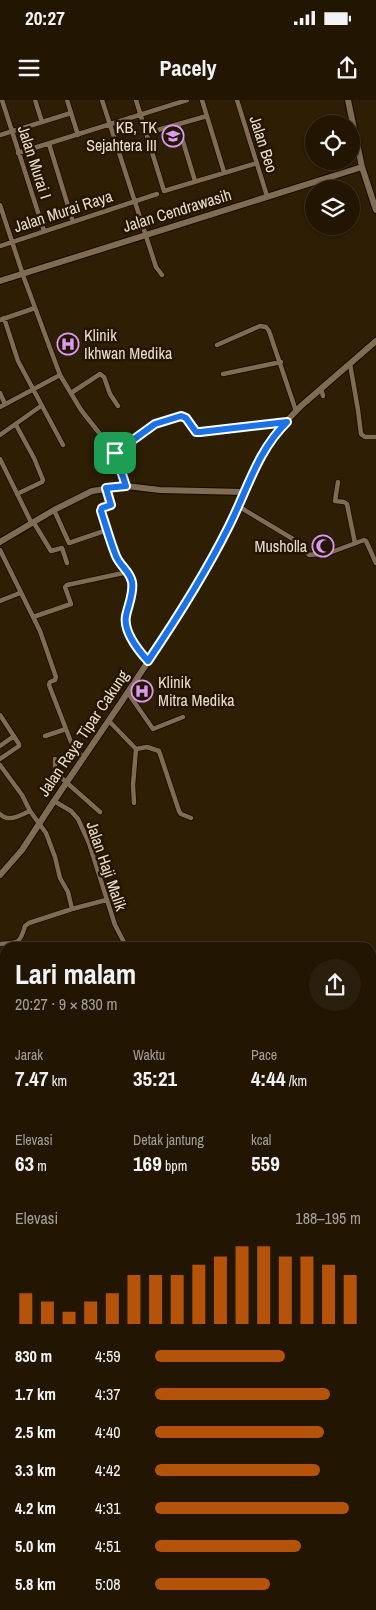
<!DOCTYPE html>
<html lang="id">
<head>
<meta charset="utf-8">
<style>
	body { margin:0; font-family:"Archivo Narrow",sans-serif; background:#2a1f0d; color:#f1f3f6; height:100vh; display:flex; flex-direction:column; font-size:19px; white-space:nowrap }
	* { box-sizing:border-box; margin:0 }
	p { font-size:16px; color:#a29f9a }
	.icon { flex:none; width:28px; height:28px; fill:none; stroke:currentColor; stroke-width:2; stroke-linecap:round; stroke-linejoin:round }
	.map { position:relative; flex:1; overflow:hidden }
	.panel { position:absolute; left:0px; top:842px; width:376px; height:668px; display:flex; flex-direction:column; background:#221603; border-radius:15px 15px 0 0; box-shadow:0 1px 4px #0004,0 0 0 1px #3f3525 }
	.panel>* { flex:none }
	.controls { position:absolute; left:305px; top:15px; display:grid; gap:10px }
	.controls a { display:grid; place-items:center; width:55px; height:55px; border-radius:50%; background:#221603; box-shadow:0 1px 4px #0004,0 0 0 1px #3f3525; font-size:25px }
	.pin { position:absolute; display:grid; place-items:center; width:42px; height:42px; color:#fff; margin:-21px; border-radius:10px; box-shadow:0 2px 8px #0006 }
	.round { display:grid; place-items:center; flex:none; width:52px; height:52px; border-radius:26px; background:#2a1f0d }
	.headline { display:flex; align-items:center; justify-content:space-between; height:85px; padding:0 15px }
	h1 { font-size:28px; font-weight:700; line-height:38px }
	.stats { display:grid; grid-template-columns:repeat(3,1fr); gap:8px; height:85px; padding:5px 15px }
	.stats div { display:grid; align-content:center }
	.stats b { font-size:21px; font-weight:700 }
	.stats small { font-size:14px; font-weight:400 }
	.stats p { font-size:14px }
	.chart { height:140px; padding:10px 15px }
	.chart p { display:flex; justify-content:space-between }
	.chart svg { width:100%; height:90px; margin-top:5px; stroke:#b45309; stroke-width:6 }
	ul { padding:0 15px; list-style:none; font-size:16px }
	li { display:grid; grid-template-columns:80px 60px 1fr; align-items:center; height:38px }
	li i { height:12px; border-radius:6px; background:#b45309 }
	.status { display:flex; justify-content:space-between; align-items:center; height:35px; padding:0 25px; background:#221603; direction:ltr }
	.status svg { height:14px; fill:currentColor }
	header { display:flex; justify-content:space-between; align-items:center; height:65px; padding:0 15px; background:#221603; font-size:22px; font-weight:700 }
	.map>svg:first-child { display:block }
	.water { fill:url(#water-ripples) }
	.lines { fill:none; stroke-linecap:round; stroke-linejoin:round }
	.street-casing { stroke:#150700; stroke-width:6 }
	.secondary-casing { stroke:#150700; stroke-width:8 }
	.street { stroke:#7f6c51; stroke-width:4.5 }
	.secondary { stroke:#7f6c51; stroke-width:6 }
	.route-casing { stroke:#fff; stroke-width:10 }
	.route { stroke:#1a73e8; stroke-width:6 }
	.labels { text-anchor:middle; stroke-width:5; stroke-linejoin:round; paint-order:stroke }
	.poi-label { font-size:16px; fill:#e8ddcf; stroke:#241500; text-anchor:end }
	.street-label { font-size:16px; fill:#e8ddcf; stroke:#241500 }
</style>
</head>
<body>
<div class="status"><b>20:27</b><svg viewBox="0 0 49 12"><path d="M0 12V9h3v3zM5 12V6h3v6zM10 12V3h3v9zM15 12V0h3v12zM26 1h20v11H26zM47 4h2v5h-2z"/></svg></div>
<header><svg class="icon" aria-label="menu" viewBox="0 0 24 24"><path d="M4 6h16M4 12h16M4 18h16"/></svg>Pacely<svg class="icon" aria-label="share" viewBox="0 0 24 24"><path d="M12 15V3M7 8l5-5 5 5M5 13v7h14v-7"/></svg></header>
<div class="map">
<svg width="376" height="1510" viewBox="0 0 376 1510">
	<defs>
		<pattern id="water-ripples" width="26" height="14" patternUnits="userSpaceOnUse" patternTransform="scale(1.25)"><rect width="26" height="14" fill="#130c03"/><path d="M2 4q2-2 4 0t4 0M15 11q2-2 4 0t4 0" fill="none" stroke="#352f27"/></pattern>
	</defs>
	<rect width="100%" height="100%" fill="#2d1e04"/>
	<path class="water" d="M10,1505H175L208,1510H39Z"/>
	<g class="lines">
		<g class="street-casing">
			<path id="street" d="M2,0L44,131
				M35,0L42,22
				M67,0L78,35
				M102,0L156,167L162,175
				M136,0L164,91L257,63
				M202,0L224,72
				M237,0L267,96
				M178,25L195,81
				M147,33L207,16
				M0,35L71,13
				M49,44L73,122
				M18,53L187,0
				M0,105L24,178L60,275L81,310L115,353L126,386
				M0,146L157,94
				M4,218L18,261L63,345
				M0,220L35,208
				M217,245L260,226L266,227L269,231L296,311
				M350,264L358,310L361,334L365,337H376
				M223,274L281,262
				M321,288L323,296
				M0,293L5,304
				M71,293L100,274L104,277L110,294L118,306
				M0,307L60,275
				M16,325L34,358L43,380L42,382L17,394
				M0,335L41,306
				M115,353L155,323L181,316L186,318L196,331L200,332L285,322
				M0,359L32,424
				M338,382L335,401L344,402L347,404L355,443
				M106,388L111,405L102,408L101,411C106,426 110,441 116,456C120,466 129,471 132,482C134,493 128,506 126,516C123,532 139,550 147,561
				M238,406L293,439L309,455L329,453L364,440L366,441L376,463
				M54,410L69,443L107,430
				M34,423L51,451L62,448L67,463
				M0,450L40,531L56,577L55,580L50,582L49,585L71,642L83,658
				M0,501L20,493
				M33,517L71,504L65,487L67,485L128,472
				M128,593L153,629L183,617
				M0,615L19,644V646L0,659
				M109,621L136,649
				M45,636L66,629
				M0,646L14,636
				M136,649L147,647L159,651L179,711L181,714L191,718
				M55,659V669L57,674L100,712
				M0,665L22,695L30,711L46,733L55,757L60,778L68,792L72,809
				M54,701L71,711L78,719L89,743L115,825L127,848
				M134,703L133,685L136,649
				M0,714C9,723 20,715 30,711
				M0,844C18,843 20,844 25,826L29,823L72,809L106,800
				M0,892L5,898
				M0,944L5,950
				M371,1058L376,1056
				M0,1167L5,1165
				M0,1225L5,1224
				M0,1462L5,1463
				M217,1505L244,1510"/>
		</g>
		<g class="secondary-casing">
			<path id="secondary" d="M348,0L362,67L376,110
				M0,181L362,67
				M0,442L54,410L92,391L126,386L160,390L244,392
				M0,775L22,750L54,701L120,604L179,515L228,428L251,375L268,343L278,330L301,306L376,241"/>
		</g>
		<use href="#street" class="street"/>
		<use href="#secondary" class="secondary"/>
	</g>
	<g class="lines">
		<g class="route-casing">
			<path id="route" d="M181,316L186,318L196,332H200L287,322C257,351 247,391 228,428C205,474 177,518 148,561C138,550 123,532 126,516C128,506 134,493 132,482C130,471 120,466 116,456C110,441 106,426 101,411L102,408L111,405L106,388L126,386L115,353L155,324Z"/>
		</g>
		<use href="#route" class="route"/>
	</g>
	<defs>
		<g id="school-ring" transform="scale(1.125)"><circle r="9.5" fill="#241500" stroke="#dc99f4" stroke-width="1.5"/><path d="M0-5L7-2L0 1L-7-2ZM-4 1L0 2.5L4 1V4Q0 6-4 4Z" fill="#dc99f4"/></g>
		<g id="hospital-ring" transform="scale(1.125)"><circle r="9.5" fill="#241500" stroke="#dc99f4" stroke-width="1.5"/><path d="M-5-5h3v3.5h4V-5h3V5h-3V1.5h-4V5h-3Z" fill="#dc99f4"/></g>
		<g id="mosque-ring" transform="scale(1.125)"><circle r="9.5" fill="#241500" stroke="#dc99f4" stroke-width="1.5"/><path d="M3.5-4.9A6 6 0 1 0 3.5 4.9A5 5 0 1 1 3.5-4.9Z" fill="#dc99f4"/></g>
	</defs>
	<g fill-rule="evenodd">
		<use href="#school-ring" x="173" y="36"/>
		<use href="#hospital-ring" x="68" y="244"/>
		<use href="#mosque-ring" x="323" y="446"/>
		<use href="#hospital-ring" x="142" y="591"/>
	</g>
	<g class="labels">
		<g class="poi-label">
			<text x="157" y="33">KB, TK<tspan x="157" dy="18">Sejahtera III</tspan></text>
			<text x="84" y="241" text-anchor="start">Klinik<tspan x="84" dy="18">Ikhwan Medika</tspan></text>
			<text x="307" y="452">Musholla</text>
			<text x="158" y="588" text-anchor="start">Klinik<tspan x="158" dy="18">Mitra Medika</tspan></text>
		</g>
		<g class="street-label">
			<text transform="translate(264 44) rotate(72)" y="6">Jalan Beo</text>
			<text transform="translate(35 62) rotate(72)" y="6">Jalan Murai I</text>
			<text transform="translate(177 110) rotate(-17)" y="6">Jalan Cendrawasih</text>
			<text transform="translate(63 111) rotate(-18)" y="6">Jalan Murai Raya</text>
			<text transform="translate(83 633) rotate(-56)" y="6">Jalan Raya Tipar Cakung</text>
			<text transform="translate(107 766) rotate(71)" y="6">Jalan Haji Malik</text>
		</g>
	</g>
</svg>
<div class="controls">
<a><svg class="icon" aria-label="locate" viewBox="0 0 24 24"><circle cx="12" cy="12" r="6"/><path d="M12 2v4M12 18v4M2 12h4M18 12h4"/></svg></a>
<a><svg class="icon" aria-label="layers" viewBox="0 0 24 24"><path d="M12 4l9 5-9 5-9-5zM3 14l9 5 9-5"/></svg></a>
</div>
<div class="pin" style="left:115px;top:353px;background:#1e9e55"><svg class="icon" aria-label="arrive" viewBox="0 0 24 24"><path d="M6 21V4h12l-3 4 3 4H6"/></svg></div>
<section class="panel">
<div class="headline"><div><h1>Lari malam</h1><p>20:27 · 9 × 830 m</p></div><a class="round"><svg class="icon" aria-label="share" viewBox="0 0 24 24"><path d="M12 15V3M7 8l5-5 5 5M5 13v7h14v-7"/></svg></a></div>
<div class="stats">
<div><p>Jarak</p><b>7.47<small> km</small></b></div>
<div><p>Waktu</p><b>35:21</b></div>
<div><p>Pace</p><b>4:44<small> /km</small></b></div>
</div>
<div class="stats">
<div><p>Elevasi</p><b>63<small> m</small></b></div>
<div><p>Detak jantung</p><b>169<small> bpm</small></b></div>
<div><p>kcal</p><b>559</b></div>
</div>
<div class="chart"><p><span>Elevasi</span>188–195 m</p>
<svg viewBox="0 0 160 44" preserveAspectRatio="none"><path d="M5 44V29M15 44V33M25 44V38M35 44V33M45 44V29M55 44V20M65 44V20M75 44V20M85 44V15M95 44V11M105 44V6M115 44V6M125 44V11M135 44V11M145 44V15M155 44V20"/></svg>
</div>
<ul>
<li><b>830 m</b>4:59<i style="width:63%"></i></li>
<li><b>1.7 km</b>4:37<i style="width:85%"></i></li>
<li><b>2.5 km</b>4:40<i style="width:82%"></i></li>
<li><b>3.3 km</b>4:42<i style="width:80%"></i></li>
<li><b>4.2 km</b>4:31<i style="width:94%"></i></li>
<li><b>5.0 km</b>4:51<i style="width:71%"></i></li>
<li><b>5.8 km</b>5:08<i style="width:56%"></i></li>
</ul>
</section>
</div>
</body>
</html>
